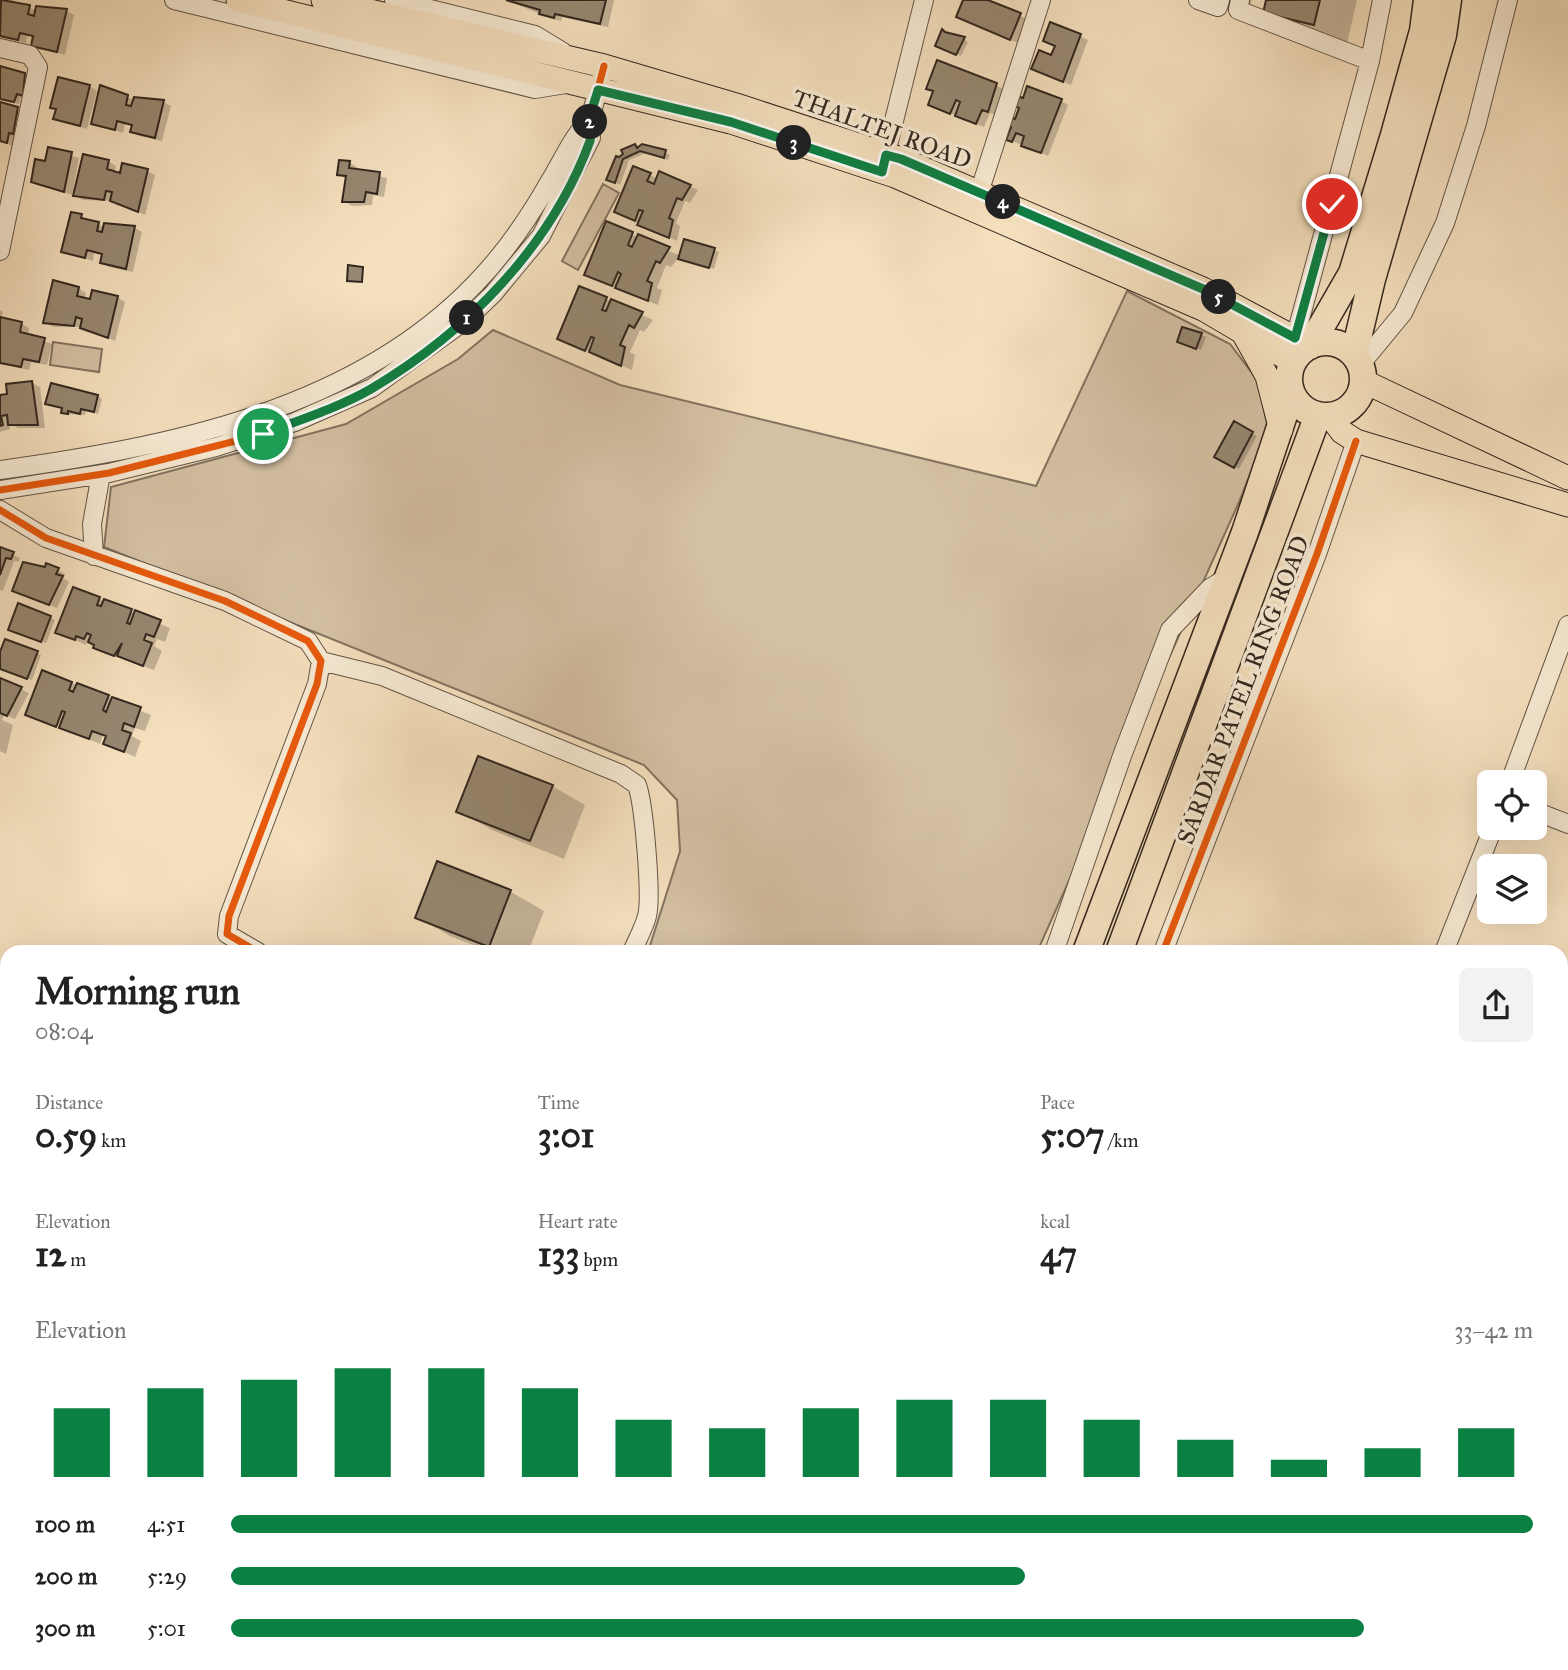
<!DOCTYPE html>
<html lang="en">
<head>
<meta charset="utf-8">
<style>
	body { margin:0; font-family:"IM FELL Great Primer",serif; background:#f2f2f2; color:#222; height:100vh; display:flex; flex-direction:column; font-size:26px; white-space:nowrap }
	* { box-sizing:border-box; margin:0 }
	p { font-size:23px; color:#767676 }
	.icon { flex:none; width:38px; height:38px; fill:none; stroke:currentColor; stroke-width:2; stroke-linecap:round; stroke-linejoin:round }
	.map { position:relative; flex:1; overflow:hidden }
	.drawer { position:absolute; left:0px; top:945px; width:1568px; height:726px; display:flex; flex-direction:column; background:#fff; border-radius:21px 21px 0 0; box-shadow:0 7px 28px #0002 }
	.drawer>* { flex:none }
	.buttons { position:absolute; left:1477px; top:770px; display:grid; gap:14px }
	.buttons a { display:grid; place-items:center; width:70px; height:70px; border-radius:10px; background:#fff; box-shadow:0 7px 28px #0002; font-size:35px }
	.pin { position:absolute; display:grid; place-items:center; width:60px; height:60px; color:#fff; margin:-30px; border:4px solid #fff; border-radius:50%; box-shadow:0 2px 7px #0007 }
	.km { position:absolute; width:35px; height:35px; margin:-18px; border-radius:50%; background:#222; color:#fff; font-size:19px; line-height:35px; text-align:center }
	.round { display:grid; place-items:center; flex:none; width:74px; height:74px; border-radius:10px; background:#f2f2f2 }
	.head { display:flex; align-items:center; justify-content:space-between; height:119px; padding:0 35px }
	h1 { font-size:38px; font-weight:700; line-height:52px }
	.stats { display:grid; grid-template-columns:repeat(3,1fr); gap:10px; height:119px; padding:7px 35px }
	.stats div { display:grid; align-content:center }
	.stats b { font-size:35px; font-weight:700 }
	.stats small { font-size:19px; font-weight:400 }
	.stats p { font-size:19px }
	.chart { height:196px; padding:14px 35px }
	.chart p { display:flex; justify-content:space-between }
	.chart svg { width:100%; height:126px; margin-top:7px; stroke:#0b8043; stroke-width:6 }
	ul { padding:0 35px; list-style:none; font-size:23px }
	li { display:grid; grid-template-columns:112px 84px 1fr; align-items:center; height:52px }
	li i { height:18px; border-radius:9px; background:#0b8043 }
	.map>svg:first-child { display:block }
	.green { fill:#d4c0a3; stroke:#837360; stroke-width:2 }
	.shadow { fill:#0003; fill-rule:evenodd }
	.building { fill:#978771; stroke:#32261e; stroke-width:2 }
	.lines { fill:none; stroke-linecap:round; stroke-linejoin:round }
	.minor-casing { stroke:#635446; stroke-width:20 }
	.major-casing { stroke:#32261e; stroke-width:25 }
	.highway-casing { stroke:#32261e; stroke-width:29 }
	.minor { stroke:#f8ebd5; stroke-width:18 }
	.major { stroke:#f5e0be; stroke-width:23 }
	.highway { stroke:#f5e0be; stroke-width:26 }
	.cycleway-casing { stroke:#f8ebd5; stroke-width:11 }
	.cycleway { stroke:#e8590c; stroke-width:7 }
	.route-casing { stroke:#fff; stroke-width:14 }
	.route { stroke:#0b8043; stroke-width:9 }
	.labels { text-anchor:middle; stroke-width:7; stroke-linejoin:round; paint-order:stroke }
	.street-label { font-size:24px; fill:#32261e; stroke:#f8ebd5 }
</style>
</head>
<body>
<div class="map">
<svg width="1568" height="1670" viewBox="0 0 1568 1670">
	<rect width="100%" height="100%" fill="#f5e0be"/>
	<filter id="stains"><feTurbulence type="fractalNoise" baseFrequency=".00286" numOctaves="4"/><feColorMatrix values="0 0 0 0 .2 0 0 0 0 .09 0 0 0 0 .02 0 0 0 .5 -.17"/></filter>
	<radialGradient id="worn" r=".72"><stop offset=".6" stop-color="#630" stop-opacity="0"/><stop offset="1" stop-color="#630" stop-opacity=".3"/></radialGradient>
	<path class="green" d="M603,184L619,193L578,270L562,261Z
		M1127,291L1230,344L1258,381L1268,429L1239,502L1037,952H648L680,851L677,800L644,765L104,547L111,487L346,424L458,359L493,330L620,385L1036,486Z
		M53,342L102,349L99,372L50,365Z
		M0,1411L7,1415V1664H108L105,1670H0Z
		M364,1664H732L729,1670H374Z"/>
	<path class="shadow" d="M3,0H12L37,11H66L74,15L65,55L33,45L35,37L27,36L26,43L0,37Z
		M507,0H614L608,27L562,17L561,21L549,18Z
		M965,0H983L1027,19L1018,43L966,21Z
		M1208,0H1252L1247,14Z
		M1268,0H1357L1347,43L1265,12Z
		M1051,24L1088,40L1071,85L1041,73L1057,46Z
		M964,39L968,42L961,56L941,48Z
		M938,62L1004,89L996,115L990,113L984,127L930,105L935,92L929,88ZM949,94L962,101V105L947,97Z
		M0,68L29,78L28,97L21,96L19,104L0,99Z
		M89,86L97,91L87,129L55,119L57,110L52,107Z
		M128,97L135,101L163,102L171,106L162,141L139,136L132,132L133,126L125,124L123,133L93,123Z
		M1024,101H1061L1068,105L1048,156L1008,139Z
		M0,104L25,113L14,146L0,142Z
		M634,146L665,152L670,155L668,160L646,153L629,160L620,185L609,179Z
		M49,149L79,158L72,195L33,181L47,163Z
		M108,161L116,166L114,173L147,171L155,175L145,215L112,201L83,200L75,196Z
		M350,163L357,167V171L387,178L384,197L373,195L372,205L352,206L344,201L347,179L338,174Z
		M660,174L698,190L690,203L685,201L676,223L680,226L677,241L623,215L650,175L658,179Z
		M81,216L105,228H135L142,232L133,272L109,267L102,262L104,255L94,253L93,261L63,251Z
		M607,224L681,256L714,250L719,252L714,269L679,257L671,267L666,265L657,288L662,290L658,305L597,280L586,274Z
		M78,288L86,293L84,300L117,297L125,302L115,341L82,327H53L45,322Z
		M606,299L653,320L644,332L640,330L630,352L635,355L632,370L559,339Z
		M0,310L3,312L1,319L22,324L29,328L28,335L52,344L47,365L31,362L29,370L0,364Z
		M1201,335L1206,337L1201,350L1183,344Z
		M32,383L40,387L45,428H18L9,423L10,429L0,432V393L1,397Z
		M98,396L102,399L98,414L86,411L85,415L67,414L64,409L47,403Z
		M1235,424L1257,436L1239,469L1217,457Z
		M0,549L20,558L19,562L14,561L3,591L0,590Z
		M58,570L65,574L63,578L69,582L57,608L14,591Z
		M99,599L170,628L165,642L157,639L154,646L162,651L154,670L106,653L93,643L87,641L86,645L58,632Z
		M50,617L55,620L46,643L15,632Z
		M37,653L41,655L32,680L0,668V658Z
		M0,680L29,693L15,719L4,715L2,720L13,725L6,754L0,751Z
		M71,683L151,715L145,731L135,728L132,736L141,741L135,757L105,743L107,737L103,735L100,744L27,714Z
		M552,786L585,805L564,859L492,830L459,811Z
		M438,864L511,892L544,911L528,952H491L450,936L417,917Z
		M0,1187L7,1191V1208L0,1219L4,1221L0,1227Z
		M230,1664H287L284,1670H240Z"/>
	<path class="building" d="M1,0L30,5L28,14L34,16L36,6L67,9L57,52L31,46L33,36L20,33L18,40L0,36Z
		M506,0H606L600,24L555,14L554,18L539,14L540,10Z
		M963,0H988L1021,13L1010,40L956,17Z
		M1266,0H1320L1314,25L1263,13Z
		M1050,22L1081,34L1063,82L1031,69L1039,50L1051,55L1055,46L1043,41Z
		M942,29L945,32L965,37L956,55L935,46Z
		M937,60L997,83L988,112L982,110L976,124L955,116L960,102L956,100L950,114L928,105L933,91L926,89Z
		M0,66L25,73L23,96L17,94L14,102L0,99Z
		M58,77L90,85L80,126L53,119L56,109L50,108Z
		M100,85L128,95L126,105L131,106L134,97L164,100L155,138L130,132L132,125L117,121L115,130L91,124Z
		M1027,86L1062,99L1041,153L1021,146L1024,136L1016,133L1012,142L1006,140L1011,127L1005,125L1009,117L1015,119L1019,108L1013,105L1017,96L1023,98Z
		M0,102L18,107L13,134L9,133L7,143L0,141Z
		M635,144L637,148L642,144L666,150L664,158L640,151L623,159L615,183L606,180L616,156L619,157L623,154L621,150Z
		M48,147L72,152L64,192L31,182L35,159L45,161Z
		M83,154L109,160L107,169L120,173L122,163L148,169L138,212L110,201L112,192L106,191L104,200L73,196Z
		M339,160L350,161L349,168L380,172L377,194L366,192L364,202H342L346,176L337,175Z
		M633,166L651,173L647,181L654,184L659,171L691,185L682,200L677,198L669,218L673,220L669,238L637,225L643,211L639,210L635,221L614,212Z
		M71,212L82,214L81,218L99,222L97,231L102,232L104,223L135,226L126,269L100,263L102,254L87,250L85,258L61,252Z
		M606,221L633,232L628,245L632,247L638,234L670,247L660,263L656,261L647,281L652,283L648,301L615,288L621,274L618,272L612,286L584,275Z
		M684,239L715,248L709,268L678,259Z
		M348,265L363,267L362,282L347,281Z
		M53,280L79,287L77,296L90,299L92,290L118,296L108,338L80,328L82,319L76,317L74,326L43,323Z
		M579,286L607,297L602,310L606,311L611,299L643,312L634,328L629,325L620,345L625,347L621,366L589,352L594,338L591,337L585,351L557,339Z
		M0,317L22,322L20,332L45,338L39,362L23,359L21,367L0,363Z
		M1182,327L1202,333L1196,349L1177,342Z
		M32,381L38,425H8L7,415L1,416L3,425L0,426V395L7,394L6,384Z
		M51,383L98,395L94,412L81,409L80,414L68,411V414L61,413L62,408L45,404Z
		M1234,421L1253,432L1234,468L1214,457Z
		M0,547L14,552L11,559L6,558L0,575Z
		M23,562L45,567L46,563L59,568L56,574L63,576L49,605L12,591Z
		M73,587L100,597L97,605L101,606L104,599L132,609L127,623L130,624L135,610L161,620L154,637L146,634L144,640L152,643L143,666L117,656L122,643L114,656L93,648L94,645L88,642L91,635L87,633L84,639L76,636L75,640L55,633Z
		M18,603L51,616L41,642L8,630Z
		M5,639L38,651L27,679L0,669V652Z
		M42,670L72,682L69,690L73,692L77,683L109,695L103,710L106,712L112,697L141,707L134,727L124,723L122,730L131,733L124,752L103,744L106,736L92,731L89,739L59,728L65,712L62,711L56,727L25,715Z
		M0,678L22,687L7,716L0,713Z
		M478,756L553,785L530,841L456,812Z
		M437,861L511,890L489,947L415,918Z
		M7,1027V1054L0,1052V1039Z
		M226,1664H273L270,1670H237Z"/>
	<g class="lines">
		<g class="minor-casing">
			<path id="minor" d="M174,0L535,89L566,84
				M394,0L535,35L563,52
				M1198,0L1218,7L1220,0
				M1240,0L1238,10L1370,61
				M0,48L30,55L38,67L0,251
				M883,165L924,0
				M979,193L1041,0
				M1295,338L1370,61L1382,0
				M1360,365L1403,313L1445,223L1476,126L1508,0
				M0,470C167,447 353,411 475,284C505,253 529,218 550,181C563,160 572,137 590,119
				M0,490L109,473L216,447L295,422L372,388L466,320L493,294L541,236L591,138L590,119L601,79
				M0,510L46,538L225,601L308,641L321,661L317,684L229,916L227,934L258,952
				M94,556L92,524L101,474
				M321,661L382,676L621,774L637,785C644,804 652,897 647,916C644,928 637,940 632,952
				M1510,782L1568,625
				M1535,811L1568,824
				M1054,952L1122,756L1170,630L1210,588L1228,577
				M1163,952L1317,554L1356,441
				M1444,952L1493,828
				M0,1156L7,1160
				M1561,1238L1568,1219
				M0,1241L7,1245
				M1561,1344L1568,1325
				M307,1670L310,1664
				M751,1670L754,1664
				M879,1670L881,1664
				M1399,1670L1402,1664
				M1449,1670L1451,1664"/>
		</g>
		<g class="major-casing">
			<path id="major" d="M238,0L731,122L895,176L1205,310L1293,362
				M323,0L604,66L736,105L901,159L1203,289L1310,346
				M1243,333L1267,376L1281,430
				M1363,381L1568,478
				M1330,416L1342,432L1356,441L1568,505"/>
		</g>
		<g class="highway-casing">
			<path id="highway" d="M1289 379a37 37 0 1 1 74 0a37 37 0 1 1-74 0Z
				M1310,346L1352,273L1394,135L1423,31L1427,0
				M1354,355L1372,279L1443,35L1448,0
				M1086,952L1245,532L1291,394
				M1119,952L1318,415
				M796,1670L799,1664
				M829,1670L832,1664"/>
		</g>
		<use href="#minor" class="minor"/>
		<use href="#major" class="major"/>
		<use href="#highway" class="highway"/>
		<g class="cycleway-casing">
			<path id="cycleway" d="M0,490L109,473L263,434L348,401L397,371L466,320L493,294L541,236L591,138L590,119L604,66
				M0,510L46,538L225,601L308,641L321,661L317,684L229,916L227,934L258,952
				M1163,952L1317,554L1356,441"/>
		</g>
		<use href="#cycleway" class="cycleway"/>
	</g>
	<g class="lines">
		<g class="route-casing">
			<path id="route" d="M263,434C299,420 338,408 371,389C467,332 551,247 590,141C592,135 589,128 590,120C590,111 596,99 598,90L731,122L882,172L886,155L901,159L1203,289L1295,338L1332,204"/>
		</g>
		<use href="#route" class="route"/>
	</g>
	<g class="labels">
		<g class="street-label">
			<text transform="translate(882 129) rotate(20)" y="8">THALTEJ ROAD</text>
			<text transform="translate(1243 690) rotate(-69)" y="8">SARDAR PATEL RING ROAD</text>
		</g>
	</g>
	<rect width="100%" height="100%" filter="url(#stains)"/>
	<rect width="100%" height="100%" fill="url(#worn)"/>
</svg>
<div class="buttons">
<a><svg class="icon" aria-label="locate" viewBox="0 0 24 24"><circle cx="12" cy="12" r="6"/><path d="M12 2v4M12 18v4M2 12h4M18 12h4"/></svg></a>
<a><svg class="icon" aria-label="layers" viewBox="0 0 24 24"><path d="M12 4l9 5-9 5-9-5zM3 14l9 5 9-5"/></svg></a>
</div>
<div class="pin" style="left:263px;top:434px;background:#1e9e55"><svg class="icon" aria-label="arrive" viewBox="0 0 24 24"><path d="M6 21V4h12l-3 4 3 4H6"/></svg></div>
<div class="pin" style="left:1332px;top:204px;background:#d93025"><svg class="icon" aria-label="check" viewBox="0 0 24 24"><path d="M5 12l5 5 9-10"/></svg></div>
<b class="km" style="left:467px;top:318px">1</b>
<b class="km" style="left:590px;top:122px">2</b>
<b class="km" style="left:794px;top:143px">3</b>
<b class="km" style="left:1003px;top:202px">4</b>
<b class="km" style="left:1219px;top:297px">5</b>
<section class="drawer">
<div class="head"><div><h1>Morning run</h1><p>08:04</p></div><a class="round"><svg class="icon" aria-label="share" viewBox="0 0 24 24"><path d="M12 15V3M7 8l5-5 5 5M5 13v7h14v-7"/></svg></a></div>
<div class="stats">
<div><p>Distance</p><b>0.59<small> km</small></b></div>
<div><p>Time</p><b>3:01</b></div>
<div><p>Pace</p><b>5:07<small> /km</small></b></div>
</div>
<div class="stats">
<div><p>Elevation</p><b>12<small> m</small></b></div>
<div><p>Heart rate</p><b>133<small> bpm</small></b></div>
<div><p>kcal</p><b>47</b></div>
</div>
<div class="chart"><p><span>Elevation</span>33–42 m</p>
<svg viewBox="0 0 160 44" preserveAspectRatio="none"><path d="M5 44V20M15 44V13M25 44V10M35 44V6M45 44V6M55 44V13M65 44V24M75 44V27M85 44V20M95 44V17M105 44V17M115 44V24M125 44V31M135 44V38M145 44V34M155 44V27"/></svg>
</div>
<ul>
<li><b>100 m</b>4:51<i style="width:100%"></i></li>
<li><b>200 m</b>5:29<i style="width:61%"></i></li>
<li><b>300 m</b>5:01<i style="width:87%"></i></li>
</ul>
</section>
</div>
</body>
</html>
